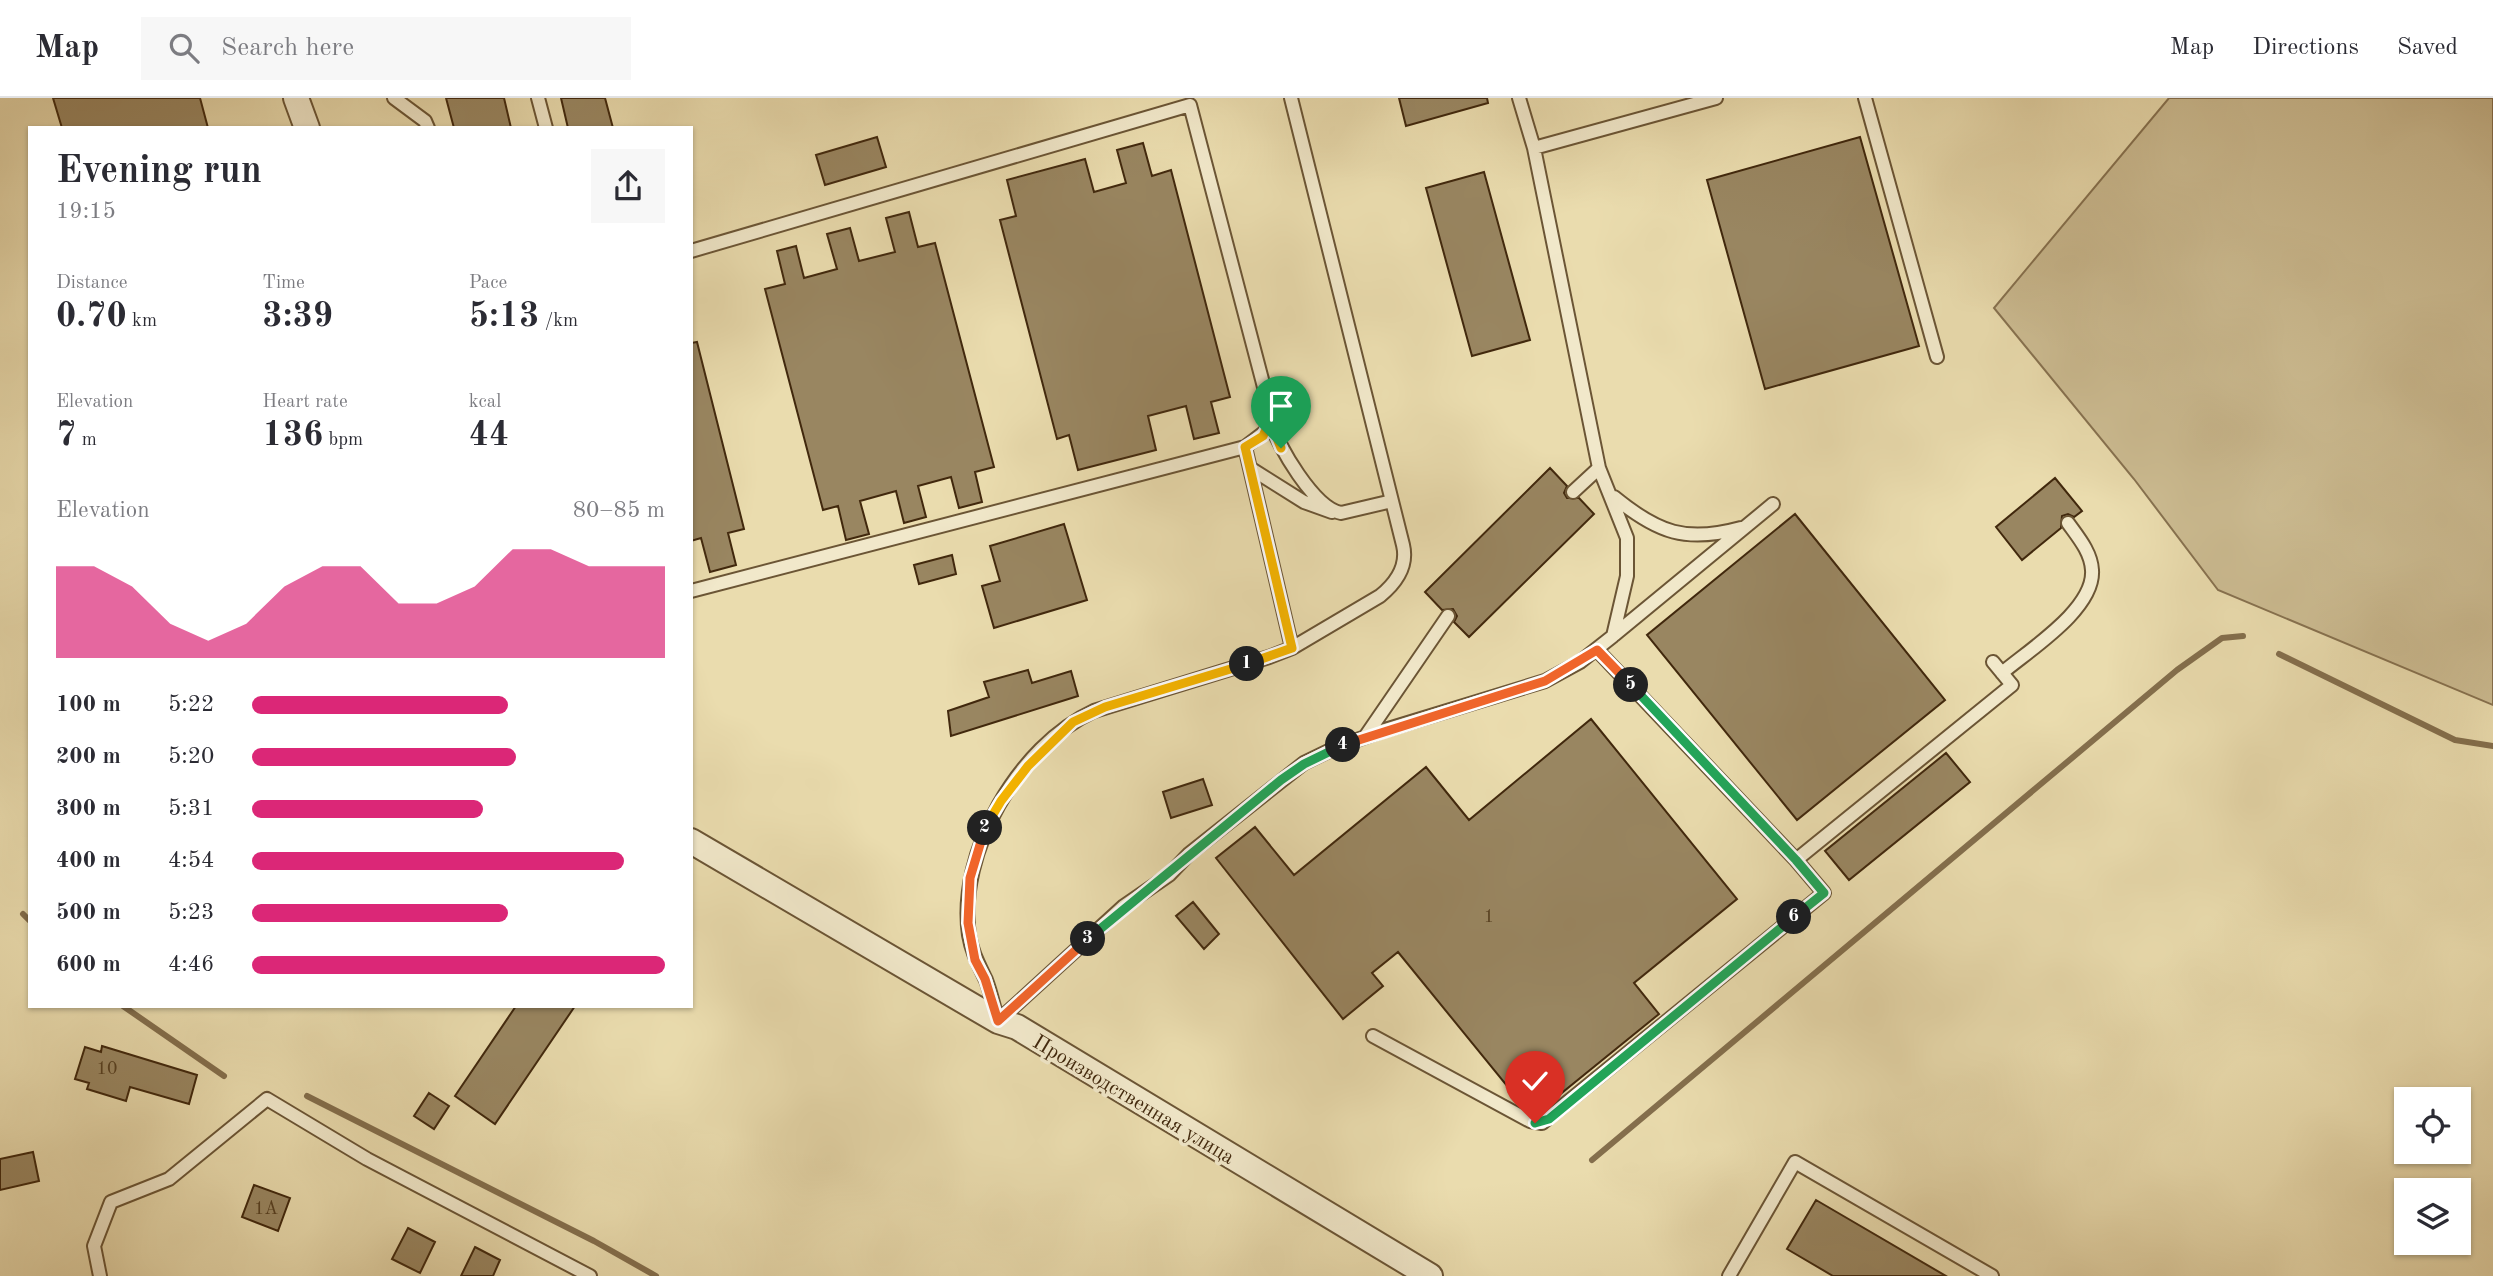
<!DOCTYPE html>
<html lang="en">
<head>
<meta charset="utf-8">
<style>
	body { margin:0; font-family:"Old Standard TT",serif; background:#f7f7f7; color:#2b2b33; height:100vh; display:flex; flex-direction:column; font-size:26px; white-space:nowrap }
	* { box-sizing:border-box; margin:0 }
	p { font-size:23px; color:#7c7c81 }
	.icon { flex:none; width:38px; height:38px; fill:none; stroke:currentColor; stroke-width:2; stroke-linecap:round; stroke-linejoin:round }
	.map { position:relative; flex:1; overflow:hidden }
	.sheet { position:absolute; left:28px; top:28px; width:665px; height:882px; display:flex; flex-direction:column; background:#fff; border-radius:0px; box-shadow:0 2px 5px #0004 }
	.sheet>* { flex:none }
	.buttons { position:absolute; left:2394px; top:989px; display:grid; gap:14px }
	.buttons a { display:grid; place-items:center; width:77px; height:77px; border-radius:0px; background:#fff; box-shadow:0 2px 5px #0004; font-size:35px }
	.pin { position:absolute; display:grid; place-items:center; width:60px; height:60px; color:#fff; margin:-72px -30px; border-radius:50% 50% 50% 0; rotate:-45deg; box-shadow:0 0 7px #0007 }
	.pin .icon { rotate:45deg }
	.km { position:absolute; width:35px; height:35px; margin:-18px; border-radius:50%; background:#222; color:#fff; font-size:19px; line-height:35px; text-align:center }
	.round { display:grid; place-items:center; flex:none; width:74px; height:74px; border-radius:0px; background:#f7f7f7 }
	.headline { display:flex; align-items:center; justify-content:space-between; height:119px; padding:0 28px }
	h1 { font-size:38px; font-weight:800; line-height:52px }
	.metrics { display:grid; grid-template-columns:repeat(3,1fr); gap:10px; height:119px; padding:7px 28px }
	.metrics div { display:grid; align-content:center }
	.metrics b { font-size:35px; font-weight:800 }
	.metrics small { font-size:19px; font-weight:400 }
	.metrics p { font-size:19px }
	.chart { height:196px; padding:14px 28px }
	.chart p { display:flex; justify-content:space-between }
	.chart svg { width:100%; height:126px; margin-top:7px; fill:#db2777; opacity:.7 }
	ul { padding:0 28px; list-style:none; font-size:23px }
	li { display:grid; grid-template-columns:112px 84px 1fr; align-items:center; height:52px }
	li i { height:18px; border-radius:9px; background:#db2777 }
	header { display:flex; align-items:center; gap:42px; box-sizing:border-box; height:98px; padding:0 35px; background:#fff; border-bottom:2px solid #e1e1e2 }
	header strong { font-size:33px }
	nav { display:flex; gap:38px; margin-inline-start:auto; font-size:24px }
	.search { width:490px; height:63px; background:#f7f7f7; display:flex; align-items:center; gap:18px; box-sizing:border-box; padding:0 24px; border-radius:0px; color:#7c7c81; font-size:26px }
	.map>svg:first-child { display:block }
	.green { fill:#cdbd93; stroke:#877250; stroke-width:2 }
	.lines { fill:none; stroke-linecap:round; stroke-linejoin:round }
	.stream { stroke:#846f4d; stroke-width:6 }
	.building { fill:#998661; stroke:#41280d; stroke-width:2 }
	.lane-casing { stroke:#6b5535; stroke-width:16 }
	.street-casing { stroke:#6b5535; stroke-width:28 }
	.lane { stroke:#f1e8ca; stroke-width:12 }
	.street { stroke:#f1e8ca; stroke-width:24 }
	.split-1-casing { stroke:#fff; stroke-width:14 }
	.split-2-casing { stroke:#fff; stroke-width:14 }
	.split-3-casing { stroke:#fff; stroke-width:14 }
	.split-4-casing { stroke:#fff; stroke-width:14 }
	.split-5-casing { stroke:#fff; stroke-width:14 }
	.split-6-casing { stroke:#fff; stroke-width:14 }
	.split-7-casing { stroke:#fff; stroke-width:14 }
	.split-1 { stroke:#f5b400; stroke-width:9 }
	.split-2 { stroke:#f5b400; stroke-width:9 }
	.split-3 { stroke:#f0652b; stroke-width:9 }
	.split-4 { stroke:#22a559; stroke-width:9 }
	.split-5 { stroke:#f0652b; stroke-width:9 }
	.split-6 { stroke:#22a559; stroke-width:9 }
	.split-7 { stroke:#22a559; stroke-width:9 }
	.labels { text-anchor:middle; stroke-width:7; stroke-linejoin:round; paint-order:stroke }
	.number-label { font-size:18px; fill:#574022 }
	.street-label { font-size:21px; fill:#41280d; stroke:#f1e8ca }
</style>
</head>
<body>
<header>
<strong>Map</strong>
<div class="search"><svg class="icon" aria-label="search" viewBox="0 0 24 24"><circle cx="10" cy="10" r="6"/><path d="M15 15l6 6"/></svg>Search here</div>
<nav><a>Map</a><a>Directions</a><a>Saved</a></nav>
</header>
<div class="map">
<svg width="2493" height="1178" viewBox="0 0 2493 1178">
	<rect width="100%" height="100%" fill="#eadcae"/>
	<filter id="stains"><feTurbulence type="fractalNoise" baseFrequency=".00286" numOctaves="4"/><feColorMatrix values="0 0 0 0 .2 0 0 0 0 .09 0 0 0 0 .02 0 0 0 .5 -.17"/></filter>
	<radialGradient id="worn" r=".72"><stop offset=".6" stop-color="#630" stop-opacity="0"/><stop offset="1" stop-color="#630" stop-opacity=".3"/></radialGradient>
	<path class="green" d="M2169,0H2493V607L2218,492L2134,381L1994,210Z"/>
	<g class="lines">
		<path class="stream" d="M2279,556L2455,642L2493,648
			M23,816L30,823
			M123,908L224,978
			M307,998L594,1143L656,1178
			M1592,1062L2177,572L2222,540L2243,538"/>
	</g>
	<path class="building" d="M53,0H200L208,30H62Z
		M446,0H504L511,30H454Z
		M561,0H605L613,30H568Z
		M1399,0H1487L1488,5L1406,28Z
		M877,39L886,69L825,87L816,57Z
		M1860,39L1919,248L1765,291L1707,82Z
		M1143,45L1152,78L1171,72L1230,299L1211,304L1219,335L1194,341L1186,308L1148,318L1156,352L1078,372L1069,337L1057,341L1000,122L1016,118L1007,82L1085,61L1094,94L1126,85L1117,52Z
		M1484,74L1530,242L1472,258L1426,90Z
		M909,114L918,149L935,145L994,369L975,374L982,404L959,410L951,379L918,388L926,419L904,425L896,393L860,403L869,436L846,442L838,408L823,412L765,191L785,186L777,153L796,148L804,180L837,171L827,136L850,130L859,163L895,154L886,120Z
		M697,244L744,431L728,435L736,467L710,474L701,440L691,443V245Z
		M1550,370L1567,388L1564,395L1567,400H1579L1594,416L1469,539L1454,524L1457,518L1453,511L1442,512L1425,494Z
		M2055,380L2082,413L2074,419L2068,416L2062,418L2061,430L2022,462L1996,429Z
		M1795,416L1945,602L1797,722L1647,537Z
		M1064,426L1087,502L994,530L982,488L1000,483L990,448Z
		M952,457L956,476L919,486L914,467Z
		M1028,572L1032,585L1071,573L1078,598L951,638L948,613L989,599L984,584Z
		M1591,621L1737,801L1634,885L1659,916L1537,1015L1525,1010L1398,854L1372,875L1383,888L1343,921L1216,760L1255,729L1294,777L1426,669L1469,722Z
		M1946,655L1970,684L1849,782L1825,753Z
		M1203,681L1212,707L1171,720L1163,694Z
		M1193,804L1219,836L1204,851L1176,818Z
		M516,908H575L495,1026L455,998Z
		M102,948L197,977L189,1006L130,989L126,1003L87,991L89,985L75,981L85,949L101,954Z
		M429,995L449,1008L434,1031L414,1018Z
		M33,1054L39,1083L0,1092V1061Z
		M254,1087L290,1100L278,1133L242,1119Z
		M1816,1102L1946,1178H1833L1787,1151Z
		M408,1130L435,1144L420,1175L392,1161Z
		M475,1149L500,1162L493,1178H461Z"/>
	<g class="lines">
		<g class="lane-casing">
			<path id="lane" d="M394,0L425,23L428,30
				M538,0L546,30
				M1291,0L1403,447C1408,468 1396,485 1380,498L1292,550L1269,559L1094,613C1018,648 957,755 969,837C972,855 979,867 986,882C991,895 994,910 998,923L1124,808L1169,777L1189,756L1304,665L1337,649L1385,632L1545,583L1580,564L1613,538L1627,478V440L1599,370L1534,50L1519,0
				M1865,0L1937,259
				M1534,50L1716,0
				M691,153L1190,7L1270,312L1266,333L1245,349L691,493
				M1270,323C1278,348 1314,410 1341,415L1392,403
				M1245,349L1292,550
				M1250,370L1304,404L1332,414
				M1573,394L1599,370
				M1614,399C1658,435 1686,445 1741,430
				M1614,537L1773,406
				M2002,575C2029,552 2095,511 2092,472C2091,454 2078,439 2068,425
				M1365,639L1448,518
				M1796,762L2012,587L1993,564
				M1373,938L1530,1023L1542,1025L1824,795L1796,762L1597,552
				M100,1178L94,1148L111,1104L169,1081L267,1001L367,1061L590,1178
				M1729,1178L1795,1064L1992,1178"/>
		</g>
		<g class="street-casing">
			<path id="street" d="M296,0L307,30
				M691,743L998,923L1017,929L1430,1178"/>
		</g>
		<use href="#lane" class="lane"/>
		<use href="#street" class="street"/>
	</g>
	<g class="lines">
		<g class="split-1-casing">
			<path id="split-1" d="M1247,566L1292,550L1245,349L1263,338L1270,323L1281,350"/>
		</g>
		<g class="split-2-casing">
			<path id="split-2" d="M985,730L1001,703L1028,668L1073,624L1105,609L1247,566"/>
		</g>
		<g class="split-3-casing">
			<path id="split-3" d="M985,730L970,780L968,825L975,862L985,881L998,923L1088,841"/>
		</g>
		<g class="split-4-casing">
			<path id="split-4" d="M1088,841L1281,682L1304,666L1343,647"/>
		</g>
		<g class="split-5-casing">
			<path id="split-5" d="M1343,647L1545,583L1597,552L1631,587"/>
		</g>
		<g class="split-6-casing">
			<path id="split-6" d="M1631,587L1796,762L1824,795L1794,819"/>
		</g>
		<g class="split-7-casing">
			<path id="split-7" d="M1535,1025L1549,1021L1794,819"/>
		</g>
		<use href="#split-1" class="split-1"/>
		<use href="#split-2" class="split-2"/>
		<use href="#split-3" class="split-3"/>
		<use href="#split-4" class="split-4"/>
		<use href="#split-5" class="split-5"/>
		<use href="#split-6" class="split-6"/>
		<use href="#split-7" class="split-7"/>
	</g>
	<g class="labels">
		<g class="number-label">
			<text x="1489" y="824">1</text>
			<text x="107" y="976">10</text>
			<text x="266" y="1116">1А</text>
		</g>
		<g class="street-label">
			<text transform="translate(1134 1001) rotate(31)" y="7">Производственная улица</text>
		</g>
	</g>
	<rect width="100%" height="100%" filter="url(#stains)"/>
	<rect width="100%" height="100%" fill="url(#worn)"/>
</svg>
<div class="buttons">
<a><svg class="icon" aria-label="locate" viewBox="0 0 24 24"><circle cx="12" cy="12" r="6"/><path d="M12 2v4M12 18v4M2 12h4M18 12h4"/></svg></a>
<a><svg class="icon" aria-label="layers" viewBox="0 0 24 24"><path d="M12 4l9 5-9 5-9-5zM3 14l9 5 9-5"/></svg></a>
</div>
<div class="pin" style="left:1281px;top:350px;background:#1e9e55"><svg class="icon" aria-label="arrive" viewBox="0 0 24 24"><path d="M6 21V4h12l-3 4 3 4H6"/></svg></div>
<div class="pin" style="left:1535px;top:1025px;background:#d93025"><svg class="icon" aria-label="check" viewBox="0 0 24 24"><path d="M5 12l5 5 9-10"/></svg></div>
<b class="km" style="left:1247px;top:566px">1</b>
<b class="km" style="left:985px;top:730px">2</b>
<b class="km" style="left:1088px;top:841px">3</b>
<b class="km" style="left:1343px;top:647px">4</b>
<b class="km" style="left:1631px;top:587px">5</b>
<b class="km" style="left:1794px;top:819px">6</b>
<section class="sheet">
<div class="headline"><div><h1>Evening run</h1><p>19:15</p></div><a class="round"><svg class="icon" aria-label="share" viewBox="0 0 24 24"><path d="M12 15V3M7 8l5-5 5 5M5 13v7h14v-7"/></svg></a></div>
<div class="metrics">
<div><p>Distance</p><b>0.70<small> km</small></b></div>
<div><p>Time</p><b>3:39</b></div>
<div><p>Pace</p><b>5:13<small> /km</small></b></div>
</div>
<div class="metrics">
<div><p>Elevation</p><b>7<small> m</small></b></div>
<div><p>Heart rate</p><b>136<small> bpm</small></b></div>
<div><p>kcal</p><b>44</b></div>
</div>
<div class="chart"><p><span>Elevation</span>80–85 m</p>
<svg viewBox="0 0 160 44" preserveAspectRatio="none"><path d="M0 44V12L10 12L20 19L30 32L40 38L50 32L60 19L70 12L80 12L90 25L100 25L110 19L120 6L130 6L140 12L150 12L160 12V44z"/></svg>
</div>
<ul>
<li><b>100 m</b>5:22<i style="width:62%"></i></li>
<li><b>200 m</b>5:20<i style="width:64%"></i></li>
<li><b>300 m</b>5:31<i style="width:56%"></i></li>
<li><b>400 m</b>4:54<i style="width:90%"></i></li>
<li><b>500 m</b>5:23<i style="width:62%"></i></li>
<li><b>600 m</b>4:46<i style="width:100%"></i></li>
</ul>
</section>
</div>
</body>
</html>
